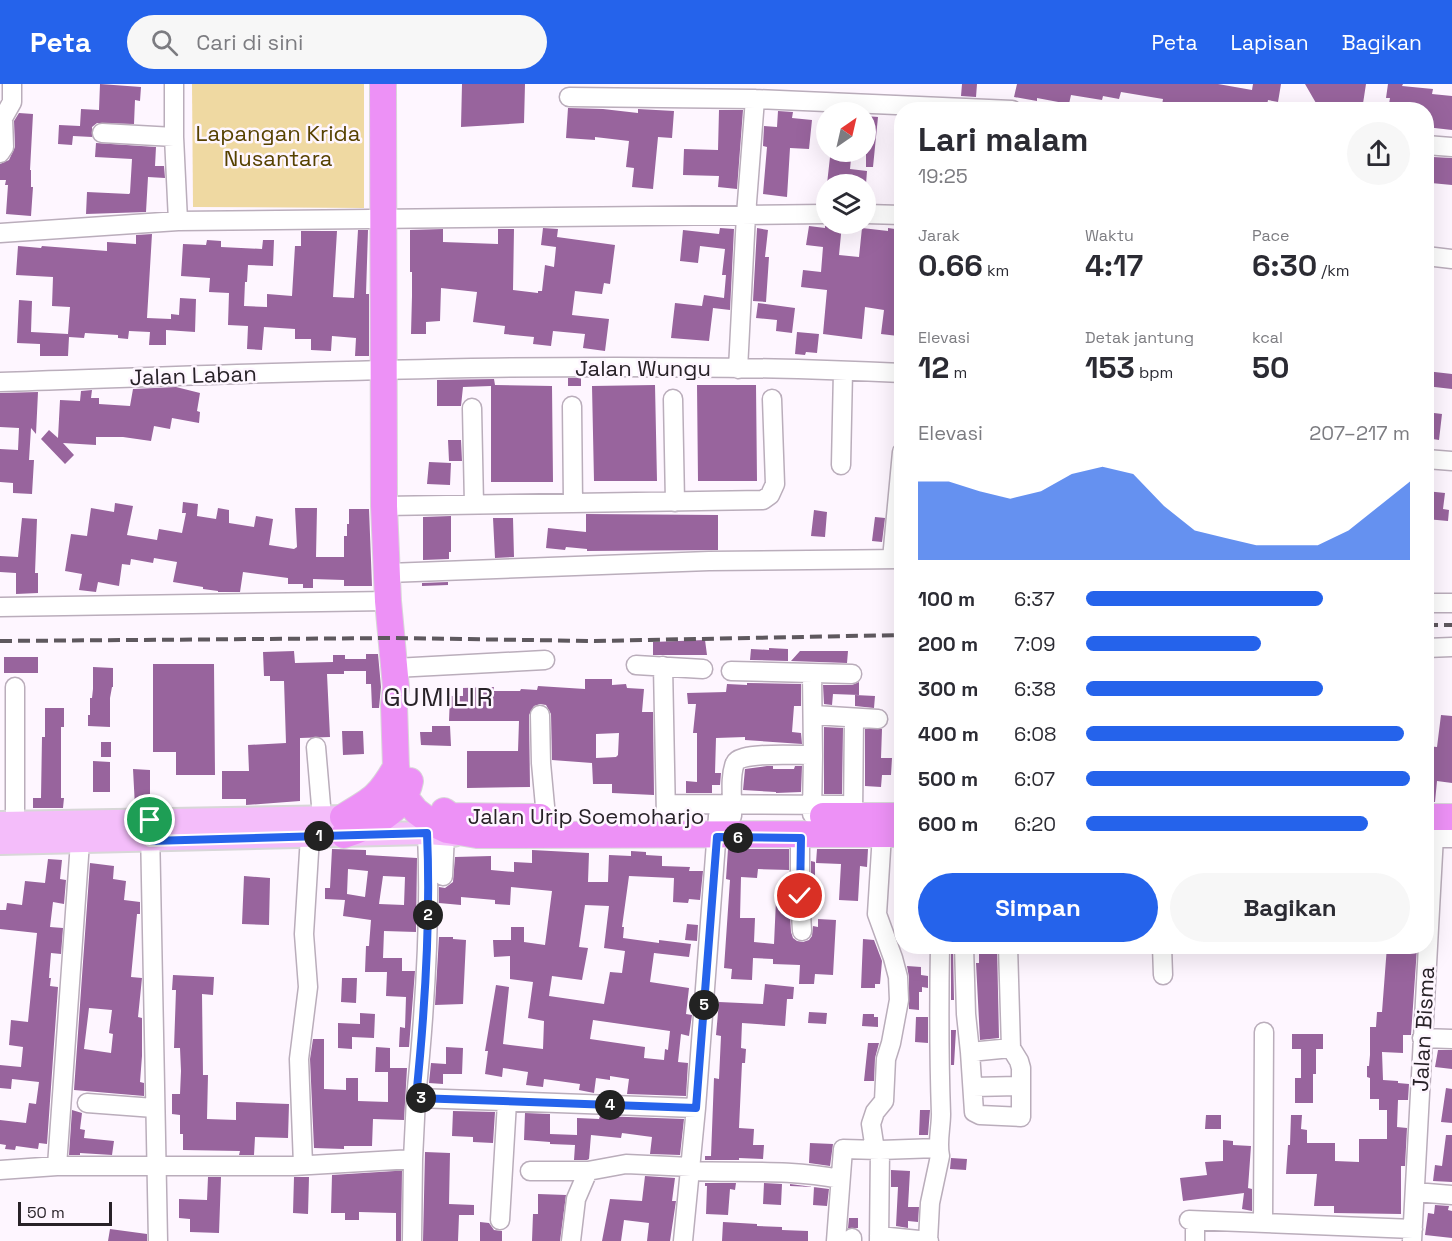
<!DOCTYPE html>
<html lang="id">
<head>
<meta charset="utf-8">
<style>
	body { margin:0; font-family:"Space Grotesk",sans-serif; background:#f7f7f7; color:#2b2b33; height:100vh; display:flex; flex-direction:column; font-size:22px; white-space:nowrap }
	* { box-sizing:border-box; margin:0 }
	p { font-size:20px; color:#7c7c81 }
	.icon { flex:none; width:33px; height:33px; fill:none; stroke:currentColor; stroke-width:2; stroke-linecap:round; stroke-linejoin:round }
	.map { position:relative; flex:1; overflow:hidden }
	.drawer { position:absolute; left:894px; top:18px; width:540px; height:852px; display:flex; flex-direction:column; background:#fff; border-radius:24px; box-shadow:0 6px 24px #0002 }
	.drawer>* { flex:none }
	.needle { width:39px; rotate:34deg }
	.buttons { position:absolute; left:816px; top:18px; display:grid; gap:12px }
	.buttons a { display:grid; place-items:center; width:60px; height:60px; border-radius:50%; background:#fff; box-shadow:0 6px 24px #0002; font-size:30px }
	.scale { position:absolute; left:18px; bottom:15px; width:94px; box-sizing:border-box; padding-left:6px; border:3px solid #282228; border-top:0; font-size:16px; line-height:21px; white-space:nowrap; color:#282228; -webkit-text-stroke:4px #fef6ff; paint-order:stroke }
	.pin { position:absolute; display:grid; place-items:center; width:51px; height:51px; color:#fff; margin:-26px; border:3px solid #fff; border-radius:50%; box-shadow:0 2px 6px #0007 }
	.km { position:absolute; width:30px; height:30px; margin:-15px; border-radius:50%; background:#222; color:#fff; font-size:16px; line-height:30px; text-align:center }
	.round { display:grid; place-items:center; flex:none; width:63px; height:63px; border-radius:32px; background:#f7f7f7 }
	.overview { display:flex; align-items:center; justify-content:space-between; height:102px; padding:0 24px }
	h1 { font-size:33px; font-weight:700; line-height:45px }
	.figures { display:grid; grid-template-columns:repeat(3,1fr); gap:9px; height:102px; padding:6px 24px }
	.figures div { display:grid; align-content:center }
	.figures b { font-size:30px; font-weight:700 }
	.figures small { font-size:16px; font-weight:400 }
	.figures p { font-size:16px }
	.chart { height:168px; padding:12px 24px }
	.chart p { display:flex; justify-content:space-between }
	.chart svg { width:100%; height:108px; margin-top:6px; fill:#2563eb; opacity:.7 }
	.primary-button { display:flex; gap:12px; margin-top:auto; padding:12px 24px }
	.primary-button a { flex:1; height:69px; border-radius:36px; background:#2563eb; color:#fff; font-size:24px; font-weight:700; line-height:69px; text-align:center }
	.primary-button a+a { background:#f7f7f7; color:#2b2b33 }
	ul { padding:0 24px; list-style:none; font-size:20px }
	li { display:grid; grid-template-columns:96px 72px 1fr; align-items:center; height:45px }
	li i { height:15px; border-radius:8px; background:#2563eb }
	header { display:flex; align-items:center; gap:36px; box-sizing:border-box; height:84px; padding:0 30px; background:#2563eb; color:#fff }
	header strong { font-size:28px }
	nav { display:flex; gap:33px; margin-inline-start:auto; font-size:21px }
	.search { width:420px; height:54px; background:#f7f7f7; display:flex; align-items:center; gap:15px; box-sizing:border-box; padding:0 21px; border-radius:33px; color:#7c7c81; font-size:22px }
	.map>svg:first-child { display:block }
	.green { fill:#efd9a2 }
	.building { fill:#98649d; fill-rule:evenodd }
	.lines { fill:none; stroke-linecap:round; stroke-linejoin:round }
	.minor-casing { stroke:#baadbb; stroke-width:21 }
	.major-casing { stroke:#d8d7d8; stroke-width:26 }
	.highway-casing { stroke:#d8d7d8; stroke-width:28 }
	.minor { stroke:#fff; stroke-width:18 }
	.major { stroke:#f4bdfa; stroke-width:22 }
	.highway { stroke:#ed91f6; stroke-width:26 }
	.rail { stroke:#5e585e; stroke-width:4; stroke-dasharray:12 6; stroke-linecap:butt }
	.route-casing { stroke:#fff; stroke-width:12 }
	.route { stroke:#2563eb; stroke-width:8 }
	.labels { text-anchor:middle; stroke-width:5; stroke-linejoin:round; paint-order:stroke }
	.park-label { font-size:22px; fill:#564100; stroke:#fef6ff }
	.street-label { font-size:22px; fill:#282228; stroke:#fef6ff }
	.quarter-label { font-size:26px; letter-spacing:1.5px; fill:#282228; stroke:#fef6ff }
</style>
</head>
<body>
<header>
<strong>Peta</strong>
<div class="search"><svg class="icon" aria-label="search" viewBox="0 0 24 24"><circle cx="10" cy="10" r="6"/><path d="M15 15l6 6"/></svg>Cari di sini</div>
<nav><a>Peta</a><a>Lapisan</a><a>Bagikan</a></nav>
</header>
<div class="map">
<svg width="1452" height="1157" viewBox="0 0 1452 1157">
	<rect width="100%" height="100%" fill="#fef6ff"/>
	<path class="green" d="M192,0H364V124L193,123Z"/>
	<path class="building" d="M100,0L141,3L140,17L135,16L134,40L97,39L92,43V53L73,52L72,61L58,60L59,41L80,42L81,25L99,26Z
		M462,0H525L524,39L461,43Z
		M962,0H977L976,13L961,12Z
		M1017,0H1218L1252,6L1253,0H1281L1278,18L1268,16L1266,26H1190L1162,21L1163,15L1121,8L1119,15L1103,12L1102,16L1071,11L1069,20L1037,14V17L1014,13Z
		M1305,0H1366L1362,26H1320Z
		M1388,0H1403L1402,2L1433,5L1432,10L1452,12V46L1426,43V26H1388L1390,14H1386Z
		M568,24L603,25L638,29V25L674,27L672,54L658,53L653,105L632,103L634,84L626,83L629,57L595,53V56L566,54Z
		M719,26H743L737,105L718,103L719,92L683,91L684,65L718,66Z
		M778,27L793,28L792,34L812,36L809,65L790,64L787,113L763,110L767,63L763,62L764,42L777,43Z
		M19,29L33,30L30,86H31V103H33L31,132L6,130L8,101H5L6,96H0V80L9,76L15,63L14,37Z
		M866,32L878,33L873,83H866Z
		M96,59L156,63L155,82H164L165,94L148,93L146,128L86,130L87,108L129,110L130,109L132,75L95,73Z
		M830,73L851,75L850,85L867,87L866,100H827Z
		M1433,73L1452,74V101L1431,99Z
		M832,140H842L839,171L859,173L862,144L888,147V144L902,146L898,181H901L897,215L902,217L898,252L881,250L884,226L865,223L862,255L823,250L827,206L801,203L803,186L821,188L823,163L806,161L809,142L825,144V141Z
		M543,144L558,145L557,153L615,161L610,200L604,199L602,210L575,207L572,231L609,235L605,267L583,264L585,250L553,247L551,262L533,260L534,253L504,250L505,242L473,238L477,208L441,204L440,237L426,238V250H411L412,212V188H410V146L443,145V158L498,160V145H514L513,206L538,209V207H542L545,181L554,183L556,163L541,161Z
		M720,144L734,145L730,226L713,224L709,257L671,254L675,219L702,222L704,211L724,214L726,191H722L725,165L700,162L698,179L680,177L683,146L719,150Z
		M757,144L768,146L765,173H769L766,218L753,217Z
		M358,146H368L366,210H369V272H355L356,254L332,252L331,267L311,266V255H295V245L264,243L262,266L247,265L248,242L228,241L229,209L209,208L210,194L181,192L183,160L206,161L207,156L221,157V163L262,165L263,156H274L273,182L248,181L247,198H245L244,222L267,223V210L292,212L295,162H301V147H337L333,213L354,214Z
		M152,150L147,234L171,235V230L179,231L180,214L196,215L195,248L166,246V261H149L150,248L129,247L128,255L118,254V251L85,249L84,254L69,253L68,272H40V260L17,259L19,216L32,217L31,248L68,250L70,223L52,222L53,193L16,191L18,162L41,164L42,162L107,167V158L136,160V151Z
		M758,219L795,224L792,249L776,247L777,236L756,234Z
		M797,248L819,250L817,269L806,268L805,271L795,270Z
		M1426,287L1452,290V305L1426,302Z
		M568,294H581V302H568Z
		M494,295L495,301L552,302L553,398H491V302L463,303L461,322H437V296Z
		M655,301L657,397H594L592,302Z
		M697,301H756L757,397H698Z
		M176,303L200,309L197,327L200,328L199,339L172,334L170,345L154,342L151,357L123,353H96V361L63,359L74,371L65,380L41,355L49,346L58,354L60,316L80,317L81,307L92,306L91,314H99V320L130,322L133,305Z
		M38,308L36,350L31,344L29,376H34L32,410L13,409V399L0,398V365L18,366L19,344L0,343V309Z
		M1426,328L1442,330L1439,356L1426,354Z
		M448,356H461L462,377H449Z
		M429,378L451,379L450,401L427,400Z
		M1426,407L1445,409L1443,425L1449,426L1448,437L1426,435Z
		M183,418L198,420L197,432L216,435L218,424L229,426V439L254,443L256,432L273,435L269,461L294,465L297,463L295,424H317L316,473H344V452H347V440H349V425H369L372,502H344V496L313,495V504H303V500H288V494L243,488L240,508H218V507L203,505V503L173,498L177,478L154,474L153,479L131,475L130,481L122,480L119,502L98,498L96,508L79,506L82,490L65,487L71,450L87,452L91,424L114,428L115,419L133,422L127,451L157,456L159,445L182,449L186,429H182Z
		M814,426L827,428L825,453L811,452Z
		M586,430L718,431V466L587,467V465L566,463L565,466L546,464L548,444L586,448Z
		M451,432V468H449V475L423,476V433Z
		M875,433L885,434L882,458L872,457Z
		M22,434L37,435L35,489H38V509L16,510V489L0,488V472L18,473Z
		M493,434H513L514,473L495,474Z
		M448,498V501L422,502V499Z
		M705,556L707,571H653V558Z
		M769,564L788,565V577L750,576L751,565L769,566Z
		M294,567L295,579L333,578V571H345V575H366V570H378L381,603L379,624H372L371,600H366V587H344V590H327L330,653L300,654V717L246,721V715H222V687H249L248,661L286,659L284,597H270V592H264L263,568Z
		M800,567H848L847,579L791,577Z
		M4,573H38V589H4Z
		M153,580H214L215,691H176V668H153Z
		M93,583L113,584V603H112L110,614V643L88,642V631H90V614H92L93,605Z
		M585,595H612V601L626,600L627,604L644,605L642,628H653L654,711L612,709V700H593L592,679L552,676L551,630L546,621L540,620L534,622L529,631L530,703L467,704V667H518L519,637H449L450,612H463V604L494,603L493,607H520L521,605L537,606L538,602L585,605ZM619,649L618,671L616,673L596,674V650Z
		M859,598V611L833,610L832,621L824,620L823,601H852Z
		M747,599L801,600V622H794L792,648L801,649L802,660L745,656V653L716,654L715,689H721L720,701H712V709H686V697L697,698V649H693L696,620H688L687,609L726,608L727,600L747,601Z
		M855,611L875,612L874,624L855,622Z
		M45,624H64V643H61V714H64L63,724H33V714H41L42,653H45Z
		M1441,631L1452,632V699L1437,697L1435,718H1426V662L1437,663Z
		M432,642H450L451,662L421,661L420,648H432Z
		M824,643L843,644L842,710H824Z
		M865,645H882L881,674H892L891,691H882L881,703L865,702Z
		M342,647H363L364,670L343,671Z
		M101,658H111V673H101Z
		M93,677L110,678V708H93Z
		M767,682H773V685H794L795,682H802L801,708L776,709V708L743,706L745,685Z
		M133,685L150,686V712H154V723H135Z
		M332,765L366,766V771L417,774L416,848L384,847L383,874H402V887H415L409,963H399L400,943L405,944L406,913L386,912L387,888H365L366,862H369L371,836L343,832L345,816L325,815V804H330ZM348,785L368,787L365,813L347,810ZM383,792L405,793L404,821L379,820Z
		M728,765H789V786L758,785L757,794L741,793L740,834H755L754,858L774,860L776,816H789L791,848L793,854L797,857L803,858L809,856L812,852L813,842L818,843V835L836,836L833,891L815,890L814,900H799L800,881L773,880V875L753,874L752,896L731,895L732,885L724,884L730,796L726,795Z
		M817,765H868L867,783L860,782L858,817L839,816L841,780L816,779Z
		M532,766L589,769L588,798H608L609,771L631,772V767L646,768V771L662,772V782L690,783L689,787H703L700,816L689,815L688,819L673,818L674,794L629,792L622,843H624L623,854L659,859V856L691,860L689,873L654,869L650,898L689,904L686,930L692,931L689,952L681,950L678,978L688,979L686,1012L627,1010L629,995L610,992V996L596,994L594,1009L579,1006L580,1000L544,995L543,1003L526,1001L528,988L503,984L502,993L485,990L488,967H485L496,901L509,903L503,960L543,965L544,937L528,934L533,898L510,895V872L494,873L493,856H511V843H524V858L545,861L552,807L511,803L510,821L495,820V816L461,813V821L439,819V803L445,804L453,798L455,773L491,772V786L514,788V778L532,779ZM585,821L609,822L604,864L625,867L622,889L610,888L604,920L549,912L552,892L582,896L588,864L579,863ZM593,936L670,947L668,966L665,965L664,976L644,974L645,963L590,955Z
		M48,775L62,776L60,795L66,796L64,820L53,818L50,843L63,844L61,870L51,869L49,894H51L50,902L58,903L47,1060L39,1059L38,1065L16,1062L15,1066L5,1065L6,1061L0,1060V1036L26,1039L29,1019L36,1020L39,998L12,995L11,1005L0,1004V981L21,983L23,963L9,961L11,936L28,938L37,849L0,845V826H6L7,819L22,821L25,797L45,799Z
		M811,777L815,778V799H811Z
		M90,779L114,782L113,795L126,797L124,816L140,818V830H137L131,893L142,894L138,933L142,934V972L140,998L144,999V1012L74,1006ZM89,924L112,926L109,949L113,950L111,969L84,965Z
		M244,792L270,794L269,841L242,840Z
		M687,840L698,841L697,857L685,856Z
		M439,853H453V855L466,856L463,920L435,921Z
		M863,855L874,856L882,877L880,900H875V904H861Z
		M979,862H997L999,954L980,956L976,879H979Z
		M1387,862L1417,864L1411,951H1403V969L1382,968L1383,996L1398,997V999L1409,1000L1408,1016H1398L1397,1043L1407,1044L1405,1082H1401V1130L1334,1129V1122H1314L1317,1090H1286L1288,1061H1290L1291,1031H1302L1301,1045L1307,1046V1059H1335V1077L1359,1078V1055H1387V1026H1379V1015H1370V994L1367,993V982H1369L1370,971V943H1376L1377,928H1382Z
		M951,865H953L954,916H951Z
		M907,882L921,883V891L928,892V904L922,903V908H919V926L909,925V893Z
		M173,891L214,893L213,911L202,910L203,991H208L207,1035L236,1036V1018L289,1020L288,1054L255,1053L254,1071H239L240,1067L183,1066V1050H180V1031L172,1030V1010H180L181,987L180,964H174L176,906H172Z
		M342,894H357L356,919L341,918Z
		M765,900L794,903L793,915H787L785,942L742,939L741,964L746,965L745,979H742L739,1044L754,1045L753,1061H764L763,1075L739,1074V1076H705V1072H711L714,994L719,995L721,952L716,951L719,918L763,920Z
		M809,928L827,929L826,940L808,939Z
		M360,929L375,930L374,954L352,953V965L338,964V939L360,940Z
		M863,930H874V933H878V943L862,942Z
		M916,933H928V959L915,958Z
		M951,946H956L954,981H951Z
		M1292,950H1323V965H1316V990H1313V1019H1295V994H1301V965H1292Z
		M313,955H324V1005L346,1006V994H358V1017L388,1018V988H375L376,963L390,964V984H407L404,1036L373,1035L372,1062H344V1065L314,1064L310,975Z
		M868,959H879L875,974L874,997H864Z
		M446,963L463,964L462,990H443V1000L429,999L431,979L446,980Z
		M1438,966H1452V985L1435,983Z
		M1446,1004L1452,1005V1039L1441,1038Z
		M72,1026L82,1029L80,1045L85,1046L84,1054L114,1057L112,1071L80,1069V1071H69Z
		M920,1026H930L928,1051H919Z
		M453,1027L495,1028L493,1059L473,1058V1053L452,1052Z
		M525,1029L550,1030V1058L524,1056Z
		M1206,1031H1221V1045H1205Z
		M600,1032L684,1035L680,1071L650,1070L652,1053L622,1049L621,1054L591,1051L589,1075L587,1076H574L575,1061L550,1060V1050L577,1051V1034L599,1035Z
		M1446,1051H1452V1098L1433,1097L1435,1081L1442,1082Z
		M1223,1056L1233,1057V1061L1251,1062L1248,1104L1252,1105V1127L1242,1125L1244,1109L1183,1117L1180,1094L1207,1091L1205,1078L1223,1077Z
		M810,1059L833,1060L830,1082L809,1079Z
		M425,1068L450,1069L449,1120L474,1121V1131H459L458,1157H423Z
		M951,1074L967,1075L966,1086L950,1085Z
		M891,1086L910,1087L908,1123H919L918,1138L908,1137V1144L896,1142L898,1103H891Z
		M395,1087H402L401,1157H396V1129L359,1128V1136H345V1129H331L332,1091Z
		M645,1092L675,1094L672,1117H676L670,1157H647L649,1139L624,1136L621,1157H602L610,1115L642,1117Z
		M208,1093H221L219,1149L190,1148V1135L179,1134V1115L207,1116Z
		M294,1093H309L308,1130L293,1129Z
		M705,1099H736L735,1106L730,1105L728,1131L706,1130L707,1102H705Z
		M764,1099L782,1100L781,1121L763,1120Z
		M790,1100L829,1105L827,1122L813,1121L814,1103L790,1102Z
		M538,1110L566,1111L560,1157H532L533,1130H538Z
		M1435,1121L1449,1122L1448,1126L1452,1127V1154L1425,1151L1428,1129L1434,1130Z
		M849,1134H858V1144H848Z
		M480,1138L489,1139L494,1146L502,1147V1157H480Z
		M723,1138L757,1140V1142L782,1143V1146L808,1147V1157H722Z
		M110,1145L147,1150V1157H108Z"/>
	<g class="lines">
		<g class="minor-casing">
			<path id="minor" d="M174,0V53L178,137
				M569,13L755,15L1012,26
				M102,49L174,53
				M1426,61L1452,63
				M0,69L4,63L3,34L12,18V0
				M866,130L902,131
				M0,149L178,137L826,130
				M1426,172L1452,175
				M738,285L746,131L755,15
				M0,298C300,288 601,275 902,289
				M673,315L675,418
				M572,322L573,419
				M472,324L474,421
				M1426,375L1452,377
				M841,381L843,287
				M384,422L763,416L770,411L775,400L772,315
				M892,475L902,368
				M388,489L709,477L902,475
				M1426,519H1452
				M0,523L388,517
				M1426,564L1452,563
				M636,581L703,585
				M663,582L666,733
				M395,584L545,576
				M731,587L852,590
				M812,590L813,672
				M15,603V738
				M540,631L541,679L546,733
				M814,631L878,635
				M316,663L322,733
				M666,720L843,721
				M732,732C733,716 729,694 735,679C739,668 795,671 808,671L813,672L812,730
				M853,732L854,634
				M150,744L158,1157
				M800,749V812L802,847
				M1426,754H1452
				M443,792L445,750
				M964,862L966,930L970,968L1011,964
				M1162,862L1163,891
				M1422,954L1452,955
				M970,968L974,1028L980,1031L1021,1033V984L1019,977L1011,964L1008,862
				M973,1003L1021,1002
				M416,1014C425,926 431,837 427,749
				M87,1019L154,1024
				M875,1066L871,1040L875,1028L884,1017L886,975L891,959L899,916L898,893L893,874L877,830L882,750
				M303,1081L299,975L308,903L304,850L310,752
				M57,1082L80,758
				M0,1086L57,1082H293L413,1075L416,1014L696,1024
				M530,1087H588L626,1080L691,1083
				M690,1087C742,1089 789,1085 840,1095
				M1415,1108L1452,1111
				M500,1136L507,1018
				M1189,1136L1413,1145
				M1263,1139L1264,948
				M879,1152L929,1157
				M412,1157L413,1075
				M571,1157L576,1115L588,1087
				M683,1157L696,1024L718,732
				M836,1157L843,1065L880,1066L938,1064
				M852,1157V1154
				M879,1157L880,1066
				M928,1157L930,1119L940,1072C937,1058 941,1044 941,1030C939,974 939,919 940,862
				M1195,1157V1137
				M1412,1157L1435,733"/>
		</g>
		<g class="major-casing">
			<path id="major" d="M0,739L343,733L361,730
				M0,759L427,749L454,751"/>
		</g>
		<g class="highway-casing">
			<path id="highway" d="M383,0L384,422L388,517L396,603L394,621L396,683L400,701L404,712L416,727L432,739L447,746L477,751L902,750
				M444,727L451,732L540,733
				M823,732H902
				M343,733C372,716 379,713 396,683
				M1426,733H1452
				M344,751C371,742 404,728 410,697"/>
		</g>
		<use href="#minor" class="minor"/>
		<use href="#major" class="major"/>
		<use href="#highway" class="highway"/>
		<path class="rail" d="M1426,541H1452
			M0,557L393,554L594,557L902,551"/>
	</g>
	<g class="lines">
		<g class="route-casing">
			<path id="route" d="M150,736V757L427,749C431,837 425,926 416,1014L696,1024L717,753L801,754L800,812"/>
		</g>
		<use href="#route" class="route"/>
	</g>
	<g class="labels">
		<g class="park-label">
			<text x="278" y="57">Lapangan Krida<tspan x="278" dy="25">Nusantara</tspan></text>
		</g>
		<g class="street-label">
			<text x="643" y="292">Jalan Wungu</text>
			<text transform="translate(193 291) rotate(-2)" y="8">Jalan Laban</text>
			<text x="586" y="740">Jalan Urip Soemoharjo</text>
			<text transform="translate(1423 945) rotate(-87)" y="8">Jalan Bisma</text>
		</g>
		<g class="quarter-label">
			<text x="439" y="622">GUMILIR</text>
		</g>
	</g>
</svg>
<div class="buttons">
<a><svg class="needle" viewBox="-14 -14 28 28"><path d="M0-13l5 13h-10z" fill="#e53935"/><path d="M0 13l5-13h-10z" fill="#7c7c81"/></svg></a>
<a><svg class="icon" aria-label="layers" viewBox="0 0 24 24"><path d="M12 4l9 5-9 5-9-5zM3 14l9 5 9-5"/></svg></a>
</div>
<div class="scale">50 m</div>
<div class="pin" style="left:150px;top:736px;background:#1e9e55"><svg class="icon" aria-label="arrive" viewBox="0 0 24 24"><path d="M6 21V4h12l-3 4 3 4H6"/></svg></div>
<div class="pin" style="left:800px;top:812px;background:#d93025"><svg class="icon" aria-label="check" viewBox="0 0 24 24"><path d="M5 12l5 5 9-10"/></svg></div>
<b class="km" style="left:319px;top:752px">1</b>
<b class="km" style="left:428px;top:831px">2</b>
<b class="km" style="left:421px;top:1014px">3</b>
<b class="km" style="left:610px;top:1021px">4</b>
<b class="km" style="left:704px;top:921px">5</b>
<b class="km" style="left:738px;top:754px">6</b>
<section class="drawer">
<div class="overview"><div><h1>Lari malam</h1><p>19:25</p></div><a class="round"><svg class="icon" aria-label="share" viewBox="0 0 24 24"><path d="M12 15V3M7 8l5-5 5 5M5 13v7h14v-7"/></svg></a></div>
<div class="figures">
<div><p>Jarak</p><b>0.66<small> km</small></b></div>
<div><p>Waktu</p><b>4:17</b></div>
<div><p>Pace</p><b>6:30<small> /km</small></b></div>
</div>
<div class="figures">
<div><p>Elevasi</p><b>12<small> m</small></b></div>
<div><p>Detak jantung</p><b>153<small> bpm</small></b></div>
<div><p>kcal</p><b>50</b></div>
</div>
<div class="chart"><p><span>Elevasi</span>207–217 m</p>
<svg viewBox="0 0 160 44" preserveAspectRatio="none"><path d="M0 44V12L10 12L20 16L30 19L40 16L50 9L60 6L70 9L80 22L90 32L100 35L110 38L120 38L130 38L140 32L150 22L160 12V44z"/></svg>
</div>
<ul>
<li><b>100 m</b>6:37<i style="width:73%"></i></li>
<li><b>200 m</b>7:09<i style="width:54%"></i></li>
<li><b>300 m</b>6:38<i style="width:73%"></i></li>
<li><b>400 m</b>6:08<i style="width:98%"></i></li>
<li><b>500 m</b>6:07<i style="width:100%"></i></li>
<li><b>600 m</b>6:20<i style="width:87%"></i></li>
</ul>
<div class="primary-button"><a>Simpan</a><a>Bagikan</a></div>
</section>
</div>
</body>
</html>
